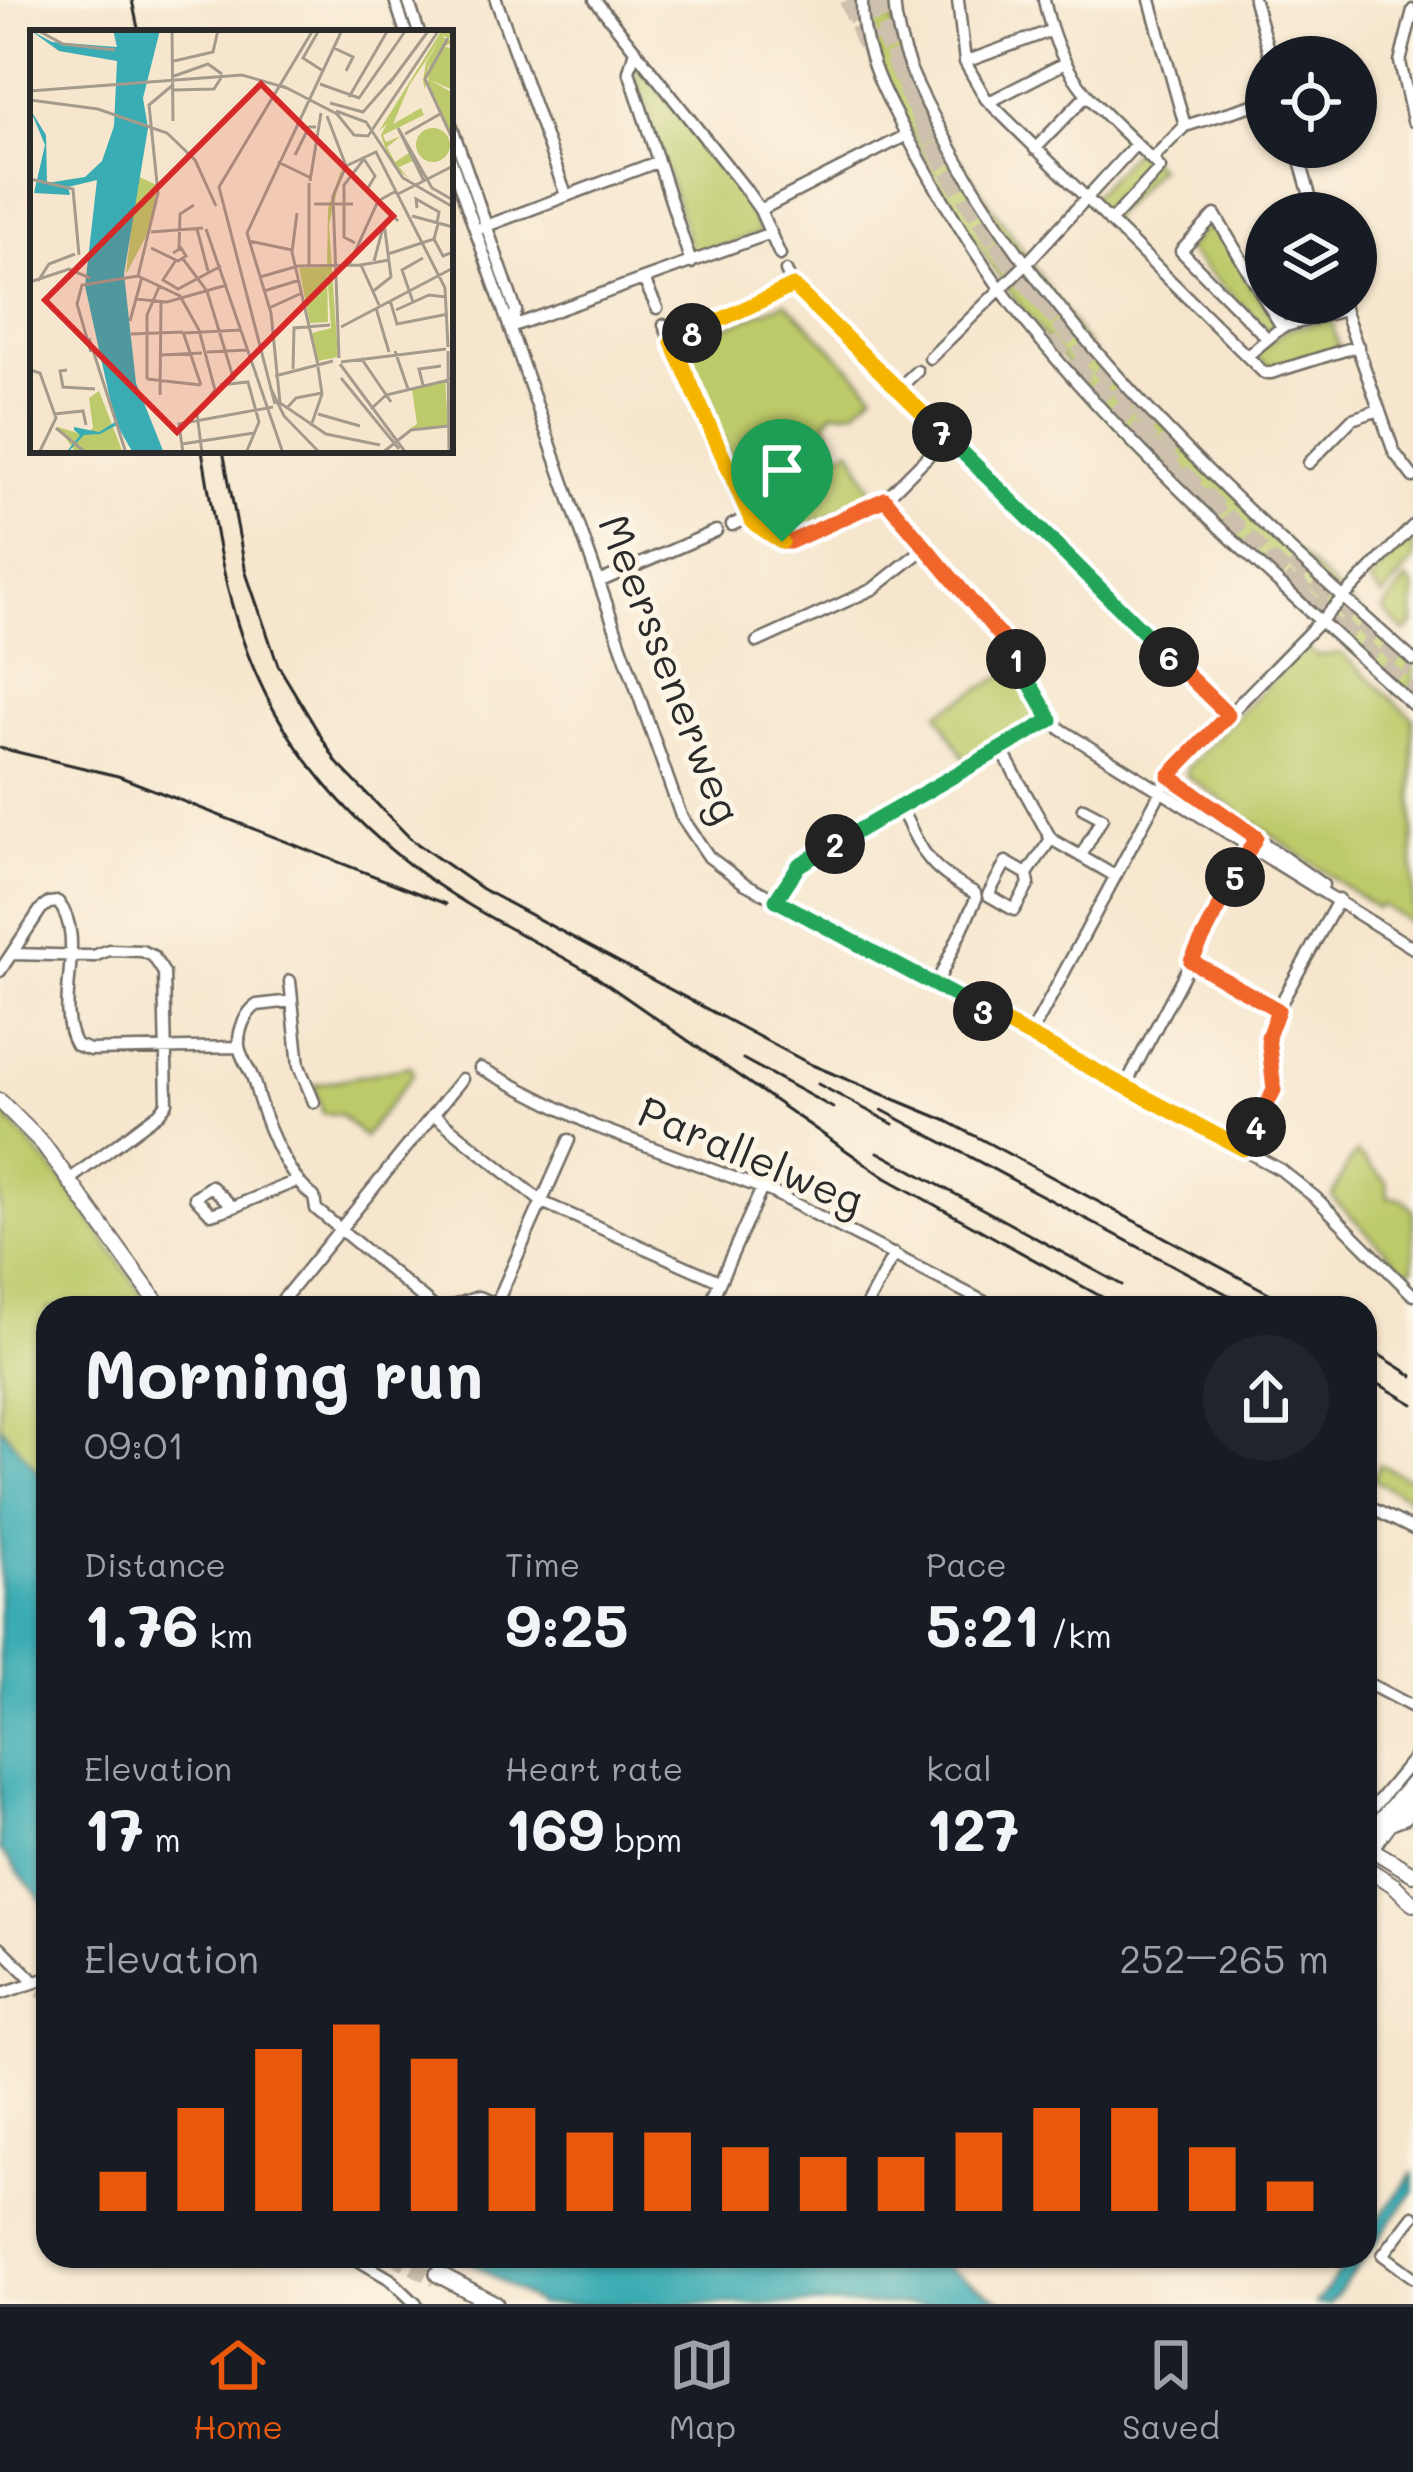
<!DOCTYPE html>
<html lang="en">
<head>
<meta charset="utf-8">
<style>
	body { margin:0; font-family:Mali,sans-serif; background:#20242c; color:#f1f3f6; height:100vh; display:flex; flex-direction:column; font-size:45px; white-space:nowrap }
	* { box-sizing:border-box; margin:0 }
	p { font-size:39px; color:#9ea1a6 }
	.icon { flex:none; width:66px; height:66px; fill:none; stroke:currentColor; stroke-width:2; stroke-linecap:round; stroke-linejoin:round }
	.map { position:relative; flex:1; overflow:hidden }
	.side { position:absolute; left:36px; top:1296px; width:1341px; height:972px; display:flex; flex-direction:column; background:#171b24; border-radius:36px; box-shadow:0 3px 9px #0004 }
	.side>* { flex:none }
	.controls { position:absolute; left:1245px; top:36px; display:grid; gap:24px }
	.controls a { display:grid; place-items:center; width:132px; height:132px; border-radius:50%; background:#171b24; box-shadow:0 3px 9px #0004; font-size:60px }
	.pin { position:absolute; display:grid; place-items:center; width:102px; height:102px; color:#fff; margin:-123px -51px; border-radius:50% 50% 50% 0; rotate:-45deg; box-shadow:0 0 12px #0007 }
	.pin .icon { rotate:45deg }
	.km { position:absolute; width:60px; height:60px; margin:-30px; border-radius:50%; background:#222; color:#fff; font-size:33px; line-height:60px; text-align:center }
	.round { display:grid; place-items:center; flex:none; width:126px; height:126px; border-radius:63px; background:#20242c }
	.overview { display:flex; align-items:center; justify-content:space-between; height:204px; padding:0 48px }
	h1 { font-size:66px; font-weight:700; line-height:90px }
	.metrics { display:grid; grid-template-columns:repeat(3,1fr); gap:18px; height:204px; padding:12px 48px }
	.metrics div { display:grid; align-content:center }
	.metrics b { font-size:60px; font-weight:700 }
	.metrics small { font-size:33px; font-weight:400 }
	.metrics p { font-size:33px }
	.chart { height:336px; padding:24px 48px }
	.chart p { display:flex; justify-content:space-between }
	.chart svg { width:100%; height:216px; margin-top:12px; stroke:#ea580c; stroke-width:6 }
	.menu { display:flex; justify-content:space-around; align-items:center; height:168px; border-top:3px solid #363941; background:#171b24; font-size:33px; color:#9ea1a6 }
	.menu a { display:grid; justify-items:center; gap:6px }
	.menu .selected { color:#ea580c }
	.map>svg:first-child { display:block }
	.green { fill:#bdca6b; stroke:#747a4b; stroke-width:3 }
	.water { fill:#3aacb3; stroke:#326c6f; stroke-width:3 }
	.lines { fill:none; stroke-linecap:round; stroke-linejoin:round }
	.secondary-tunnel { stroke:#cdc1ad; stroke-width:15; stroke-dasharray:15 8; stroke-linecap:butt }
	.trunk-tunnel { stroke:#cdc1ad; stroke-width:18; stroke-dasharray:18 9; stroke-linecap:butt }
	.motorway-tunnel { stroke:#cdc1ad; stroke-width:21; stroke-dasharray:21 10; stroke-linecap:butt }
	.minor-casing { stroke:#726c64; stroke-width:15 }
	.tertiary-casing { stroke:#726c64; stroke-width:18 }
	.secondary-casing { stroke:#726c64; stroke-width:20 }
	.minor { stroke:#fff; stroke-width:10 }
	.tertiary { stroke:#fff; stroke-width:14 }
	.secondary { stroke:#fff; stroke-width:15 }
	.rail { stroke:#2b2b2b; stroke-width:3 }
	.split-1-casing { stroke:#fff; stroke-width:24 }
	.split-2-casing { stroke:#fff; stroke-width:24 }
	.split-3-casing { stroke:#fff; stroke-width:24 }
	.split-4-casing { stroke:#fff; stroke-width:24 }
	.split-5-casing { stroke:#fff; stroke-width:24 }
	.split-6-casing { stroke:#fff; stroke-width:24 }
	.split-7-casing { stroke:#fff; stroke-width:24 }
	.split-8-casing { stroke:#fff; stroke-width:24 }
	.split-9-casing { stroke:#fff; stroke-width:24 }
	.split-1 { stroke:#f0652b; stroke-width:15 }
	.split-2 { stroke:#22a559; stroke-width:15 }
	.split-3 { stroke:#22a559; stroke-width:15 }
	.split-4 { stroke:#f5b400; stroke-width:15 }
	.split-5 { stroke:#f0652b; stroke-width:15 }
	.split-6 { stroke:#f0652b; stroke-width:15 }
	.split-7 { stroke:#22a559; stroke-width:15 }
	.split-8 { stroke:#f5b400; stroke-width:15 }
	.split-9 { stroke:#f5b400; stroke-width:15 }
	.labels { text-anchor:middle; stroke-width:10; stroke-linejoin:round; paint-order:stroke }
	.street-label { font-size:42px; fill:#2b2b2b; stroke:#fcf5e5 }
	.inset-road { fill:none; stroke:#a59b8c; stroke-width:3 }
	.view { fill:#d62828; fill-opacity:0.15; stroke:#d62828; stroke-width:6 }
	.inset-edge { fill:none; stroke:#2b2b2b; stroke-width:6 }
</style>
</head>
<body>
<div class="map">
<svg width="1413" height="2304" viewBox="0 0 1413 2304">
	<rect width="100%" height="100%" fill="#fcf5e5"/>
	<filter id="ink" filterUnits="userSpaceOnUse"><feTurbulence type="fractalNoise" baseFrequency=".00833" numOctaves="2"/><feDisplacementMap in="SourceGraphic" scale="24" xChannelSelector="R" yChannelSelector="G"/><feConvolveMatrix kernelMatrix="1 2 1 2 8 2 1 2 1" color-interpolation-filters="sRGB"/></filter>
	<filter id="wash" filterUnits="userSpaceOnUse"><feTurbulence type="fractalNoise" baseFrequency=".004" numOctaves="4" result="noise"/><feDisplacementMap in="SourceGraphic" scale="48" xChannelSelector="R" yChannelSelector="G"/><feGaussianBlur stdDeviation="2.7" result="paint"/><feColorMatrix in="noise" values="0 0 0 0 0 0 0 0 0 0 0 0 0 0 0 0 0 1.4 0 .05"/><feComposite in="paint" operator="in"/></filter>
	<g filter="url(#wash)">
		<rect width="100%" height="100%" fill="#f6e6cd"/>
		<path class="green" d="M867,0H889L893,23L928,114L1101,364L1413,663V699C1286,584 1152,468 1042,334C994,275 954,211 917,144C893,99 864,52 867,0Z
			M636,59L746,202L760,233L694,257L635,73Z
			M1137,147L1158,168L1109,220L1089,200Z
			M1214,220L1277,324L1267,330L1185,249Z
			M786,302L874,392L855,410L833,412L826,421L837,455L851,448L875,495L788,536L759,520L679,347Z
			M1331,319L1339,348L1283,366H1268L1255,353L1286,330Z
			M1413,535V561L1383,597L1369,582Z
			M1406,580L1413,587V624L1405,632L1383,610Z
			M1305,646L1317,656L1341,653L1413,718V925L1382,905L1376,908L1187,776V768Z
			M1017,668L1045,717L966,762L938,713Z
			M411,1066L413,1074L364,1137L341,1115L323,1113L314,1085Z
			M0,1110L64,1182L152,1308H48V1484L0,1426Z
			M1357,1153L1387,1183L1388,1197L1402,1199L1413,1209V1267L1408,1273L1332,1197L1348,1163Z
			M1380,1464L1413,1481V1501L1372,1479Z"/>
		<path class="water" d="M0,1426L48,1484V1908L0,1850Z
			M1413,2173V2192L1330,2304H1316L1351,2256H1365V2237Z
			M459,2256H928L1008,2304H538Z"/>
	</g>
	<g filter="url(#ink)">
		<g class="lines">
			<path class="secondary-tunnel" d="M24,1974L48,1996
				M393,2256L435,2279"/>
			<path class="trunk-tunnel" d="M848,0L866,46
				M879,0C916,161 1033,302 1148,415
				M1072,371L1336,629"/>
			<path class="motorway-tunnel" d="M852,0L868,45
				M875,0C930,183 1049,318 1181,450
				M1048,342L1259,551L1413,696
				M1294,559L1413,668"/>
			<g class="minor-casing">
				<path id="minor" d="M395,0L406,33
					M408,0L419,33
					M496,0L566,195
					M595,0L743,186L760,210L780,255
					M862,0C861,55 890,105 916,152C948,210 983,269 1025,321C1134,457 1283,587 1413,705
					M894,0C897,51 920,92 944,136C1055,340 1241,507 1413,660
					M958,0L965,62L986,99L1264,373H1271L1358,346
					M1044,0C1063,90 1101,106 1160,168L1110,222
					M1150,0L1185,126
					M1254,0L1270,57
					M1413,10L1400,62L1413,121
					M635,50L629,71L691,263
					M965,62L1050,31
					M989,102L1063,64
					M450,122L516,311L510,327
					M1296,147L1315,213
					M1035,149L1085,97
					M450,158L681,816L709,857L744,883L1281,1170L1316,1198L1413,1295
					M1152,159L1185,126L1266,101
					M760,210L907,135
					M481,228L657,162
					M786,271L793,286L1228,715
					M644,280L657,308
					M1266,301L1215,215L1181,251L1267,338
					M1267,303L1282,327
					M1342,303L1394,452L1413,477
					M664,325L751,522L779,541L790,542L885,499L947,437
					M510,327L771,233
					M672,342L793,286
					M1247,356L1282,327L1344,310
					M930,358L1026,264L1136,144
					M898,389L917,371
					M1309,463L1352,419L1379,410
					M885,499L1002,637L1051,720L1062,730L1413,948
					M732,525L749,517
					M601,581L716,531
					M757,642L873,589L926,547
					M1001,749L1051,839
					M1169,776L1323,885
					M900,807C923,853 927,868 975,893L976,899L936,985
					M1051,839L1115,876
					M1081,856L1102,818L1083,808
					M1027,874L1006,862L988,895L1014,910L1029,884L1027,874L1051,839
					M776,900L799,865L1051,720
					M12,954L94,956L109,950L142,951L153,956L164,973L167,1103L159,1113L69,1180
					M1191,961L1278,1010
					M0,971L41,909L49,903L58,902C89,940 52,1005 76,1045L90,1050L239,1047
					M290,981L299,1066L314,1102
					M292,1001L257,1005C245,1013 238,1031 239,1046C241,1059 251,1070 254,1082C263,1117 284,1174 314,1197L316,1209L435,1308
					M1030,1036L1169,776L1413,526
					M480,1068L594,1126L772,1192L996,1308
					M1125,1086L1257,837
					M433,1114L542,1202L719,1281
					M1243,1149C1253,1132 1274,1109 1274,1089C1274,1065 1266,1045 1271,1021L1339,899
					M233,1207L211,1214L195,1197L211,1186L233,1207L294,1182
					M497,1302L569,1140
					M276,1308L462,1079
					M447,1308L478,1297L507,1308
					M708,1308L762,1188
					M865,1308L894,1254
					M1365,1505L1413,1529
					M1365,1682L1413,1707
					M1365,1817L1413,1759
					M1390,1824L1406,1818L1413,1809
					M0,1947L35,1982
					M0,1994L48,1978
					M1413,2216L1383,2255L1413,2277
					M351,2256L390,2279L416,2304"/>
			</g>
			<g class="tertiary-casing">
				<path id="tertiary" d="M0,1101L43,1144L161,1308
					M1365,1837L1413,1782
					M1366,1846L1413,1874
					M1365,1857L1413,1791
					M1365,1867L1395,1886L1413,1904"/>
			</g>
			<g class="secondary-casing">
				<path id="secondary" d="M438,2274L495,2304"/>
			</g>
			<use href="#minor" class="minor"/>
			<use href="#tertiary" class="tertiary"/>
			<use href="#secondary" class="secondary"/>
			<path class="rail" d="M132,0L139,33
				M202,450C213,513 221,577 242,638C279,747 357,834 453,895C499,925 549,948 596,976
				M223,450L246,573L278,665L337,763L412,840L482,889L812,1065L947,1121L1297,1308
				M0,748L118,776L446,904
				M585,969L886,1178L1111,1302
				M743,1059L833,1108
				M818,1084L893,1124
				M882,1110L1253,1308
				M878,1152L1122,1285
				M1365,1346L1413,1376
				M1365,1376L1413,1404"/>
		</g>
	</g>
	<g class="lines" filter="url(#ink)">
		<g class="split-1-casing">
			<path id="split-1" d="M782,542H790L885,499L1002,638L1016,659"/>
		</g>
		<g class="split-2-casing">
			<path id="split-2" d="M835,844L1051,720L1016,659"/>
		</g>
		<g class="split-3-casing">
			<path id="split-3" d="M835,844L799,865L776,900L983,1011"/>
		</g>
		<g class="split-4-casing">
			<path id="split-4" d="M983,1011L1243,1149L1256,1127"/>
		</g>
		<g class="split-5-casing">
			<path id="split-5" d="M1235,877L1191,961L1278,1010L1268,1037L1274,1090L1256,1127"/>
		</g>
		<g class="split-6-casing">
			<path id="split-6" d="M1169,657L1228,715L1169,776L1256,837L1235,877"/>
		</g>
		<g class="split-7-casing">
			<path id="split-7" d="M942,432L1169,657"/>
		</g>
		<g class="split-8-casing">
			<path id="split-8" d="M692,333L793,286L942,432"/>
		</g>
		<g class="split-9-casing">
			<path id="split-9" d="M692,333L672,342L752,522L782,542"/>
		</g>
		<use href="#split-1" class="split-1"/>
		<use href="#split-2" class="split-2"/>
		<use href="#split-3" class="split-3"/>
		<use href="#split-4" class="split-4"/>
		<use href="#split-5" class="split-5"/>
		<use href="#split-6" class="split-6"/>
		<use href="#split-7" class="split-7"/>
		<use href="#split-8" class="split-8"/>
		<use href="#split-9" class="split-9"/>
	</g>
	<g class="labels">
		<g class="street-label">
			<text transform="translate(670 669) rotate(69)" y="15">Meerssenerweg</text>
			<text transform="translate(751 1156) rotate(23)" y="15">Parallelweg</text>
		</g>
	</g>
	<g transform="translate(30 30)">
		<rect width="423" height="423" fill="#f6e6cd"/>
		<path d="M412,0H423V10L412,5L416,9L413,14L418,9L423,12L414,17L423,18V60L400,50L423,63V107L398,56L399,31L395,60L393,51L396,32L411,8L380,54L363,94L391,78L394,85L353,105L356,112L371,106L357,117L365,132L379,123L383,131L369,137L380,150L368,139L357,123L351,105L357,94L349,101ZM386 115a17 17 0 1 1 34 0a17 17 0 1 1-34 0ZM313,135L299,195L308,327L288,331L282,303L301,298L297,240L298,292L280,293L269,238L297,237L298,178ZM107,146L127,155L121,197L96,244ZM415,350L418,395L378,400L387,394L382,359ZM69,361L93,423H15L44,420L28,397L54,405L63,398L59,368Z" fill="#bdca6b"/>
		<path d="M0,0L22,12L87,17L83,0H130L113,68L118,98L94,244L106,353L134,423H103L87,395L70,404L54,405L39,421L13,423L38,420L50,405L44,400V397L69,402L85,392L55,256L67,150L38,157L40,165L4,163L15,115L0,79L16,105L17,153L55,147L72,131L84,96L87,31L29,21Z" fill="#3aacb3"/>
		<path class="inset-road" d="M7,0L33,14L85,20M142,0L143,91M289,0L273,28L293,41M312,0L217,203L241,283L250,373L296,404L350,415M418,8L395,49L423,110M304,18L323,27L316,41M144,31L183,22L188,0M144,46L178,34L192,44M290,54L329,68L376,0M359,54L399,0M253,56L307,84L324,105L338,106L409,0M142,60L184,59L191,48M0,61L212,45L257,58M319,67L358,0M0,70L68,79L137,103L165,130L186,176M300,73L333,82L362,49M306,81L336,92L373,148L423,177M297,86L316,136M375,104L410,84M265,125L279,97H286M248,132L281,148M321,143L368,191M0,149L43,159L49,225M280,151L291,83M394,151L368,98L402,158L423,170M368,164L423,136M284,174H323M387,178L386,169L409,182L407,193M267,183L262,222L288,335M382,186L423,197M408,194L404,209L413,226L423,222M167,199L178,241M176,199L253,423M121,202L173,198M219,211L262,220M325,213L314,207V155L334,129L345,146L338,158M121,218L148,231L156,226L151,218L143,223M149,218L150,184L164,175M358,224L404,209M153,229L177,261L204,350M146,230L133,250L148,259L191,236M344,231L354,194M319,235L348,171L366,161M279,236V153M108,246L128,163L119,75L144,54M230,247L268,236L331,235M8,251L19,234L45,224M0,252L39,239L60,248M234,261L270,250M342,262L361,247L354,193M105,269L137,272L197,255M360,270L367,294L418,284M383,272L372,240L393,228M349,275L331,235L359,230M239,278L272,263M346,278L359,322M366,280L399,265L416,267M100,291L112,247M311,297L423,238M153,302L171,355M154,303L211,300M101,304L153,302M59,308L96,423M365,321L378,359M418,321L419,423M61,322L47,274L52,255L108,246L150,266L169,300L185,360L167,384L172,423M177,322L217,320M131,325L172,323M309,328L303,166L316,136L346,122L415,258L418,317M331,328L361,372M311,332L416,319M310,334L376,423M263,339L264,298L300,295M0,340L10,343L26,388L9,423M37,340L30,341L33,357L65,359M245,346L303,331M311,348L369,419M117,349V285L129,257M117,349L171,355M190,355L218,352L229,392L216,423M393,355L389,339L411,336M240,357L254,386L290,423M130,365L131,272M245,374L189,157L283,0M257,378L266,368L292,363M341,379L356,365L423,349M24,384L53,381L56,395M288,384L330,396M281,396L292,364L288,337M26,398L56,423M152,414L224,403M153,423L149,394L243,377M352,423L381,400L418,396"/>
		<path class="view" d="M231,54L363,186L147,402L15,270Z"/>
		<rect width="423" height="423" class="inset-edge"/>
	</g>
</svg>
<div class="controls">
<a><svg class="icon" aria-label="locate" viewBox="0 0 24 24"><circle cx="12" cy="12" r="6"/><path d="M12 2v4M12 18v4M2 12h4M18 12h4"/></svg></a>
<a><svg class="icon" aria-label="layers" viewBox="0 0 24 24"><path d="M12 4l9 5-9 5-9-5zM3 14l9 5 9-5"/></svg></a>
</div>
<div class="pin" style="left:782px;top:542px;background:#1e9e55"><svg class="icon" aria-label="arrive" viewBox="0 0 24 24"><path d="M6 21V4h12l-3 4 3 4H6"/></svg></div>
<b class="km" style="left:1016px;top:659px">1</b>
<b class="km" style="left:835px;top:844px">2</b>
<b class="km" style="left:983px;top:1011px">3</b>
<b class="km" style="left:1256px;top:1127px">4</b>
<b class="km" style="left:1235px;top:877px">5</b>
<b class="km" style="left:1169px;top:657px">6</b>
<b class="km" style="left:942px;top:432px">7</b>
<b class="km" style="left:692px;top:333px">8</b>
<section class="side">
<div class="overview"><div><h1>Morning run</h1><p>09:01</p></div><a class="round"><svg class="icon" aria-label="share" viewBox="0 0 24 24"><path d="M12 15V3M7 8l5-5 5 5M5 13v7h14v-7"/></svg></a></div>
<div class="metrics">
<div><p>Distance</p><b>1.76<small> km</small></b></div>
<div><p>Time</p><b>9:25</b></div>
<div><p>Pace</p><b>5:21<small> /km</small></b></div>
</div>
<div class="metrics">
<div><p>Elevation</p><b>17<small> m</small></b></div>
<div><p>Heart rate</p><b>169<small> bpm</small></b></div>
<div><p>kcal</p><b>127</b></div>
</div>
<div class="chart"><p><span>Elevation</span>252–265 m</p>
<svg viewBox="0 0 160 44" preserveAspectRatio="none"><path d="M5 44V36M15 44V23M25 44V11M35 44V6M45 44V13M55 44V23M65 44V28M75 44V28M85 44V31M95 44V33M105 44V33M115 44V28M125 44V23M135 44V23M145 44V31M155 44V38"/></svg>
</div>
</section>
</div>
<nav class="menu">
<a class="selected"><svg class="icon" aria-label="home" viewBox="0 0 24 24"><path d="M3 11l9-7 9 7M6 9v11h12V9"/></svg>Home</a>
<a><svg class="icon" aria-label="map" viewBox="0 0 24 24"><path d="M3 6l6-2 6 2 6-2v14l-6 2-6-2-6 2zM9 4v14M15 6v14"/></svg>Map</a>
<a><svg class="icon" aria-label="saved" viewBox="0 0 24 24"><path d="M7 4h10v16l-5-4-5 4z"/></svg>Saved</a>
</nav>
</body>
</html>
